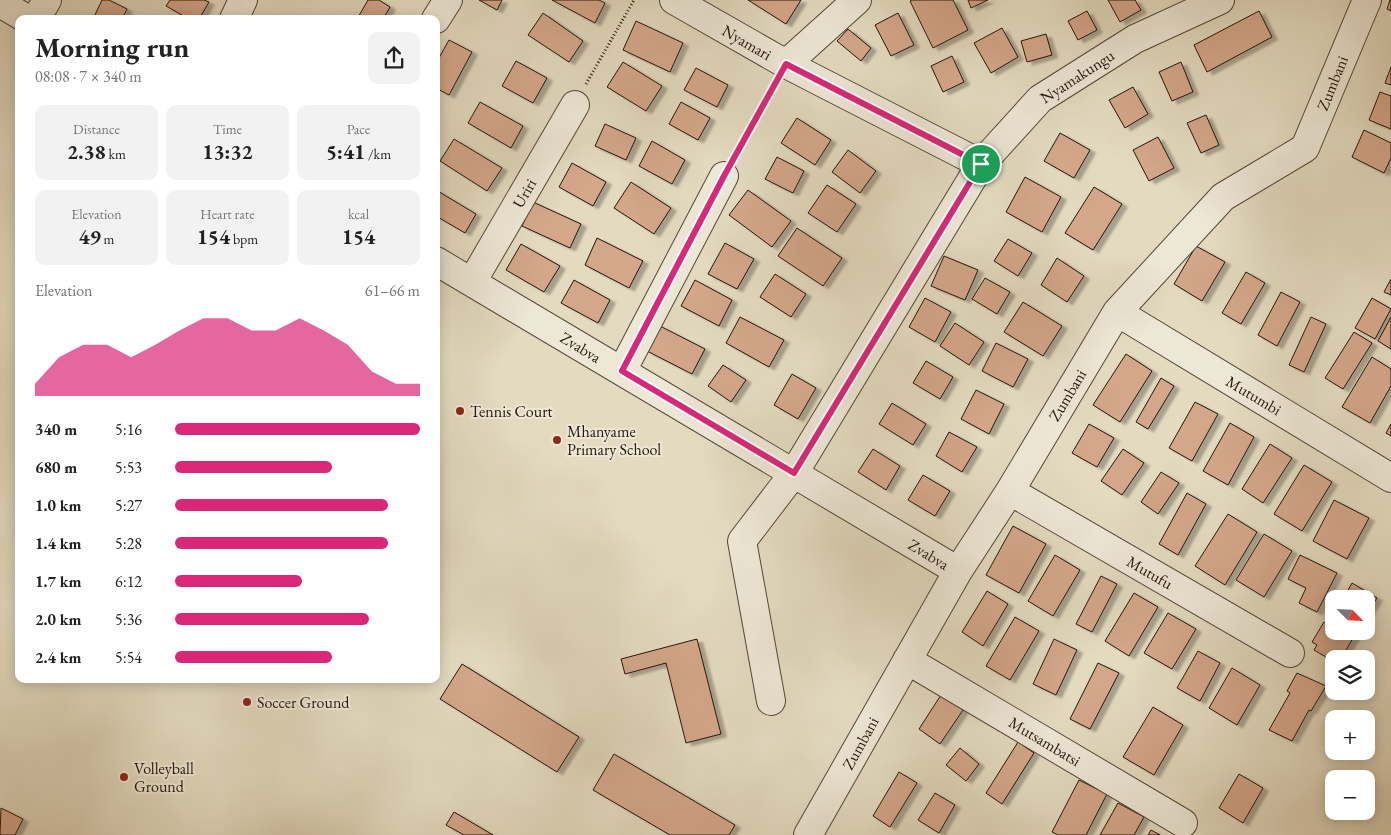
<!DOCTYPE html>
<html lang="en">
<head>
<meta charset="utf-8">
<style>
	body { margin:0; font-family:"EB Garamond",serif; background:#f2f2f2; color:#222; height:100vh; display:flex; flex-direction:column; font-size:19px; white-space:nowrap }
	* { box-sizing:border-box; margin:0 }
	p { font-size:16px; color:#767676 }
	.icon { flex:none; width:28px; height:28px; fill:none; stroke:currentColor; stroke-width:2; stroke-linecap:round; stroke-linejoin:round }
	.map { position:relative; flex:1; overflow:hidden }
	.sheet { position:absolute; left:15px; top:15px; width:425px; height:668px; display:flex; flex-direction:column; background:#fff; border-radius:10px; box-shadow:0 2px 12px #0003 }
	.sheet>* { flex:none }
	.needle { width:32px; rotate:114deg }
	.controls { position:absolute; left:1325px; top:590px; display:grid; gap:10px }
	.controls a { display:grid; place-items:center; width:50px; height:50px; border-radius:10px; background:#fff; box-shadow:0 2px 12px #0003; font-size:25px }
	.pin { position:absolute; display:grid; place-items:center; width:42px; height:42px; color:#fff; margin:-21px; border:2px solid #fff; border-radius:50%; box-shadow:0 1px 5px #0007 }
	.round { display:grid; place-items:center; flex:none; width:52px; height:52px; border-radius:10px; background:#f2f2f2 }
	.head { display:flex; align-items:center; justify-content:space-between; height:85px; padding:0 20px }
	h1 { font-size:28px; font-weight:700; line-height:38px }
	.stats { display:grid; grid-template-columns:repeat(3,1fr); gap:8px; height:85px; padding:5px 20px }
	.stats div { display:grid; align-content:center; border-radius:10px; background:#f2f2f2; text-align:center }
	.stats b { font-size:21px; font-weight:700 }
	.stats small { font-size:14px; font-weight:400 }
	.stats p { font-size:14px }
	.chart { height:140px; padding:10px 20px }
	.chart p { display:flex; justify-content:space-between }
	.chart svg { width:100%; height:90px; margin-top:5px; fill:#db2777; opacity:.7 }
	ul { padding:0 20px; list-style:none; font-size:16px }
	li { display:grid; grid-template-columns:80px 60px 1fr; align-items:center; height:38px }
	li i { height:12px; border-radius:6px; background:#db2777 }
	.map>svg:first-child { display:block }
	.building { fill:#d4a68a; stroke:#25140b; filter:url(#shadow) }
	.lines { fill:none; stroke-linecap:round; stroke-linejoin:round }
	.minor-casing { stroke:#544638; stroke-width:30 }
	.path { stroke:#25140b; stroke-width:3; stroke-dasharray:1 2.5; stroke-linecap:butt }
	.minor { stroke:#ede7d6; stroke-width:28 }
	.route-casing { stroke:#fff; stroke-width:10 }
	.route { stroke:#db2777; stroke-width:6 }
	.poi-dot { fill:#8f2418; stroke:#ede7d6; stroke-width:2 }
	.labels { text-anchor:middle; stroke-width:4; stroke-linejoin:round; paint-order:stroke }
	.street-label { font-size:16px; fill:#25140b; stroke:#ede7d6 }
	.poi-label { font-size:16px; fill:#25140b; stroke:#ede7d6; text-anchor:start }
</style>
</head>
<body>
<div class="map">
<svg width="1391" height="835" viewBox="0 0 1391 835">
	<defs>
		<filter id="shadow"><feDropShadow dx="5.5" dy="3" stdDeviation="1" flood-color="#0004"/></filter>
	</defs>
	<rect width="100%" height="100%" fill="#e3dac0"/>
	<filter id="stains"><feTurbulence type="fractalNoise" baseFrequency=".004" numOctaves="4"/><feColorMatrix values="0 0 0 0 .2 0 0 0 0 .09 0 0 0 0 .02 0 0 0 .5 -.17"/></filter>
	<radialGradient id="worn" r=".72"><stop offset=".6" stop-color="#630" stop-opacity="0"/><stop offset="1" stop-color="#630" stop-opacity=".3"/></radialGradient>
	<path class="building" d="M102,0H109L127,9L122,19H93Z
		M170,0H204L209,2L199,19H189L166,6Z
		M368,0H379L390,7L383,19H357Z
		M479,0H502L497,10Z
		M552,0H599L605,3L595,23Z
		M748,0H801L786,24Z
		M912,0H953L968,30L933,48L910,1Z
		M968,0H988L971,8Z
		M1108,0H1135L1141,10L1120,22Z
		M1390,0H1391V11L1387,9Z
		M1087,11L1097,30L1078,40L1068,21Z
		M1259,11L1272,37L1207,72L1194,45Z
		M543,13L583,41L569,62L528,35Z
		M898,13L914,45L891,56L875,25Z
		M636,21L683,43L670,72L623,50Z
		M1002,28L1018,57L991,73L974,43Z
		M848,29L871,48L861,61L837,41Z
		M1046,34L1052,55L1027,62L1021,41Z
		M449,40L472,52L449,95L436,88V63Z
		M952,56L964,82L943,92L931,66Z
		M516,61L547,78L533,103L502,86Z
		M623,62L662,86L646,111L607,87Z
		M1181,62L1193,92L1172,101L1159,72Z
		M1391,67V85L1385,83Z
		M696,68L728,85L717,107L684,90Z
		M1133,87L1148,114L1125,128L1109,100Z
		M1380,92L1391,96V129L1369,120Z
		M480,102L523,126L511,148L468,123Z
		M681,102L710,118L698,140L669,124Z
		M1206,115L1219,145L1201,153L1187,123Z
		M797,118L831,140L815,165L781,143Z
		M605,124L636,138L626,160L595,146Z
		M1364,130L1391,143V158L1384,173L1352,157Z
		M1060,133L1090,150L1074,178L1044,161Z
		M1158,137L1174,168L1149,181L1133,150Z
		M454,139L502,168L487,191L440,161Z
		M652,141L685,160L672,184L639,166Z
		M848,150L876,171L860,193L832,172Z
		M777,157L804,171L793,193L765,179Z
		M572,163L606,182L593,206L559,187Z
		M1025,177L1061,197L1042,232L1006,212Z
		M631,182L671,208L654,234L614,208Z
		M827,185L856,204L837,232L808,213Z
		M1094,187L1122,204L1093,250L1065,233Z
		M436,190L476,214L465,233L436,216Z
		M748,190L791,221L772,247L729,215Z
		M533,202L581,224L570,248L522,226Z
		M797,228L842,258L823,286L778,256Z
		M597,238L643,261L629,288L585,265Z
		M1008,239L1032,253L1018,276L994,261Z
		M725,243L754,259L737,289L708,274Z
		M521,244L560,266L544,292L506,270Z
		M1196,246L1225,262L1202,301L1174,284Z
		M944,256L978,270L965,300L931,286Z
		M1057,258L1084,276L1067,302L1041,285Z
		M1246,272L1265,283L1241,324L1222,313Z
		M775,274L806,294L791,317L760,297Z
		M985,278L1010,292L997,314L972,299Z
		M1391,279V295L1384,292Z
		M574,280L610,300L598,323L561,303Z
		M695,280L732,300L719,326L681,306Z
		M1281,292L1300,302L1277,346L1258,335Z
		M925,298L951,312L935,342L909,327Z
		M1372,298L1391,309L1375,339L1355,328Z
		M1023,302L1062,326L1043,356L1004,332Z
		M740,317L784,340L769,367L726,343Z
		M1311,317L1326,324L1304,372L1289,365Z
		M1391,317V349L1378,341Z
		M955,323L984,342L969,365L940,346Z
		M660,326L705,349L692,374L647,351Z
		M1354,332L1372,343L1343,389L1325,378Z
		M996,343L1028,359L1013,387L982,371Z
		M1126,354L1152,371L1120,422L1093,405Z
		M1372,357L1391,369V386L1370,423L1342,407Z
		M926,361L953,377L940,399L913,383Z
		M723,365L746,380L731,402L708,386Z
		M792,374L816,388L798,419L774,405Z
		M1161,378L1174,386L1148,429L1136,422Z
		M976,390L1004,404L989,434L961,419Z
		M1195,402L1218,414L1192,461L1169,448Z
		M892,403L926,424L913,445L879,424Z
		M1230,423L1254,437L1228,485L1203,471Z
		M1089,424L1114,438L1097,467L1072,453Z
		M1391,424V436L1386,433Z
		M949,432L977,447L962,472L936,456Z
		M1270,444L1292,458L1263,503L1242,489Z
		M873,449L900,466L886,490L858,472Z
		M1123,449L1144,463L1122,495L1101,481Z
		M1304,465L1332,482L1302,531L1274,514Z
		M1161,472L1179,483L1158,514L1141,502Z
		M923,475L950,491L935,516L908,500Z
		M1187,493L1206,504L1178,555L1159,544Z
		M1334,500L1369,518L1347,559L1313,541Z
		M1228,514L1257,532L1225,585L1195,566Z
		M1013,526L1046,544L1019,593L986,575Z
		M1264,534L1292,551L1264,597L1236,580Z
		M1055,555L1080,570L1053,616L1028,601Z
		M1300,555L1337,573L1317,612L1299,603L1306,588L1288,579Z
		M1101,576L1117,584L1092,632L1076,624Z
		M1352,583L1377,598L1366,615V599H1343Z
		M987,591L1008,604L983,646L962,632Z
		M1134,593L1158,607L1129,656L1105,641Z
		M1168,613L1196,629L1172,669L1144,653Z
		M1334,614V631H1357L1341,659L1336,656L1333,661L1314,650L1317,645L1312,642L1324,622L1328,624Z
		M1015,617L1039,631L1010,680L986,666Z
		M697,639L721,734L686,743L666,663L625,674L621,659Z
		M1054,639L1077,650L1056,695L1033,684Z
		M1198,651L1220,663L1200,701L1177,688Z
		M1098,663L1119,673L1090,729L1070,719Z
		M462,664L579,737L557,772L440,699Z
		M1232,668L1260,685L1237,725L1209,708Z
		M1297,673L1326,686L1311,711L1309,710L1292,741L1269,730L1290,693L1287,691Z
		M941,695L963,710L940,744L919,729Z
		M1153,707L1183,725L1154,775L1123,757Z
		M1018,742L1034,753L1002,804L986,793Z
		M960,748L979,764L966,781L946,765Z
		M614,754L735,825L729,835H670L593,790Z
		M899,772L917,783L890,827L873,816Z
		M1239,774L1263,788L1243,823L1219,808Z
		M1079,780L1107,794L1086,835H1058L1052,832Z
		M935,793L955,805L939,833L918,820Z
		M1118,803L1144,817L1134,835H1100Z
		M1,808L23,819L15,835H0Z
		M454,812L493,835H464L446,825Z
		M1151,830L1160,835H1148Z"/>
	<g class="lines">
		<g class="minor-casing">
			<path id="minor" d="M674,0L786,64L981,164
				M0,3L27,19
				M36,19L47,0
				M234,19L243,0
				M436,19L448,0
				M786,64L857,0
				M436,261L958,571
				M472,282L575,105
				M1117,312L1391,478
				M622,371L724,176
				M1010,491L1290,653
				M907,660L1183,823
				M771,701L742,541L794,473L981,164L1040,99L1135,39L1220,0
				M808,835L958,571L1010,491L1117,312L1223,197L1305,148L1367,0"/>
		</g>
		<path class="path" d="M586,84L634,0
			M735,156L775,85"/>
		<use href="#minor" class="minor"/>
	</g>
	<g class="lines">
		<g class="route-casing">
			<path id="route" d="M786,64L981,164L794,473L622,371L724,176Z"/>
		</g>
		<use href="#route" class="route"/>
	</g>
	<g class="poi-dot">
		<circle cx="460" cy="411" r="5"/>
		<circle cx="557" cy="440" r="5"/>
		<circle cx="247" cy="702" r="5"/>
		<circle cx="124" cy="777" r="5"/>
	</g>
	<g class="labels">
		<g class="street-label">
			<text transform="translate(747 42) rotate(30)" y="6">Nyamari</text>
			<text transform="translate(1077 76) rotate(-33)" y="6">Nyamakungu</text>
			<text transform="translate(1332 83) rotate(-68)" y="6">Zumbani</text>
			<text transform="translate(524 193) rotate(-60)" y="6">Uriri</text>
			<text transform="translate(581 347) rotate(31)" y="6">Zvabva</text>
			<text transform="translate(1067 395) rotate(-59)" y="6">Zumbani</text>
			<text transform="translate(1254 395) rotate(31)" y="6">Mutumbi</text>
			<text transform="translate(929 554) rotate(31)" y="6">Zvabva</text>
			<text transform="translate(1150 572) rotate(30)" y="6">Mutufu</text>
			<text transform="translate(1045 741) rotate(31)" y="6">Mutsambatsi</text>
			<text transform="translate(860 743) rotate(-61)" y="6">Zumbani</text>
		</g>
		<g class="poi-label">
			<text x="470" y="417">Tennis Court</text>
			<text x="567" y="437">Mhanyame<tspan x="567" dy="18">Primary School</tspan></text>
			<text x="257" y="708">Soccer Ground</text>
			<text x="134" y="774">Volleyball<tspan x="134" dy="18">Ground</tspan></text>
		</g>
	</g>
	<rect width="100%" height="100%" filter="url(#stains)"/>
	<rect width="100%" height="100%" fill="url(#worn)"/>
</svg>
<div class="controls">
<a><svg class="needle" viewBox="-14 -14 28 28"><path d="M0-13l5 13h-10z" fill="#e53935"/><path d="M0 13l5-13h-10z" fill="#767676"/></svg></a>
<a><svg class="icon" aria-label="layers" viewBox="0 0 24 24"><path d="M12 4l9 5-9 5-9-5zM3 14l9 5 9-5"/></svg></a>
<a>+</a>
<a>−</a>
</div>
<div class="pin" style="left:981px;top:164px;background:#1e9e55"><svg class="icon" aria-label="arrive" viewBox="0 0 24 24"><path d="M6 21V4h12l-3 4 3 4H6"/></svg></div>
<section class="sheet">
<div class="head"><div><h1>Morning run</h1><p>08:08 · 7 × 340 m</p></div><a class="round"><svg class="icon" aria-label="share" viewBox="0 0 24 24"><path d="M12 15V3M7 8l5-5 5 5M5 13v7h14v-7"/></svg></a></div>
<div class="stats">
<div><p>Distance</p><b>2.38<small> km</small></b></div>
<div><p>Time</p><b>13:32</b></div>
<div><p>Pace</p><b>5:41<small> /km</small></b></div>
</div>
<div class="stats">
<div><p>Elevation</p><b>49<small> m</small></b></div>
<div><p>Heart rate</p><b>154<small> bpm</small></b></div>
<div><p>kcal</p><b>154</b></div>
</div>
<div class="chart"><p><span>Elevation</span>61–66 m</p>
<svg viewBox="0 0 160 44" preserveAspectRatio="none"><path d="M0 44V38L10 25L20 19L30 19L40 25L50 19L60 12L70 6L80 6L90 12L100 12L110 6L120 12L130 19L140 32L150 38L160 38V44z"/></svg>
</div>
<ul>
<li><b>340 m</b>5:16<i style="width:100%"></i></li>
<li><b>680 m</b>5:53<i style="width:64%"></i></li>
<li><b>1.0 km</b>5:27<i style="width:87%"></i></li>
<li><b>1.4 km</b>5:28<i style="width:87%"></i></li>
<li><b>1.7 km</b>6:12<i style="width:52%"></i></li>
<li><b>2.0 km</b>5:36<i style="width:79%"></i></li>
<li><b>2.4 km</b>5:54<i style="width:64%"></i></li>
</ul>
</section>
</div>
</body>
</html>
